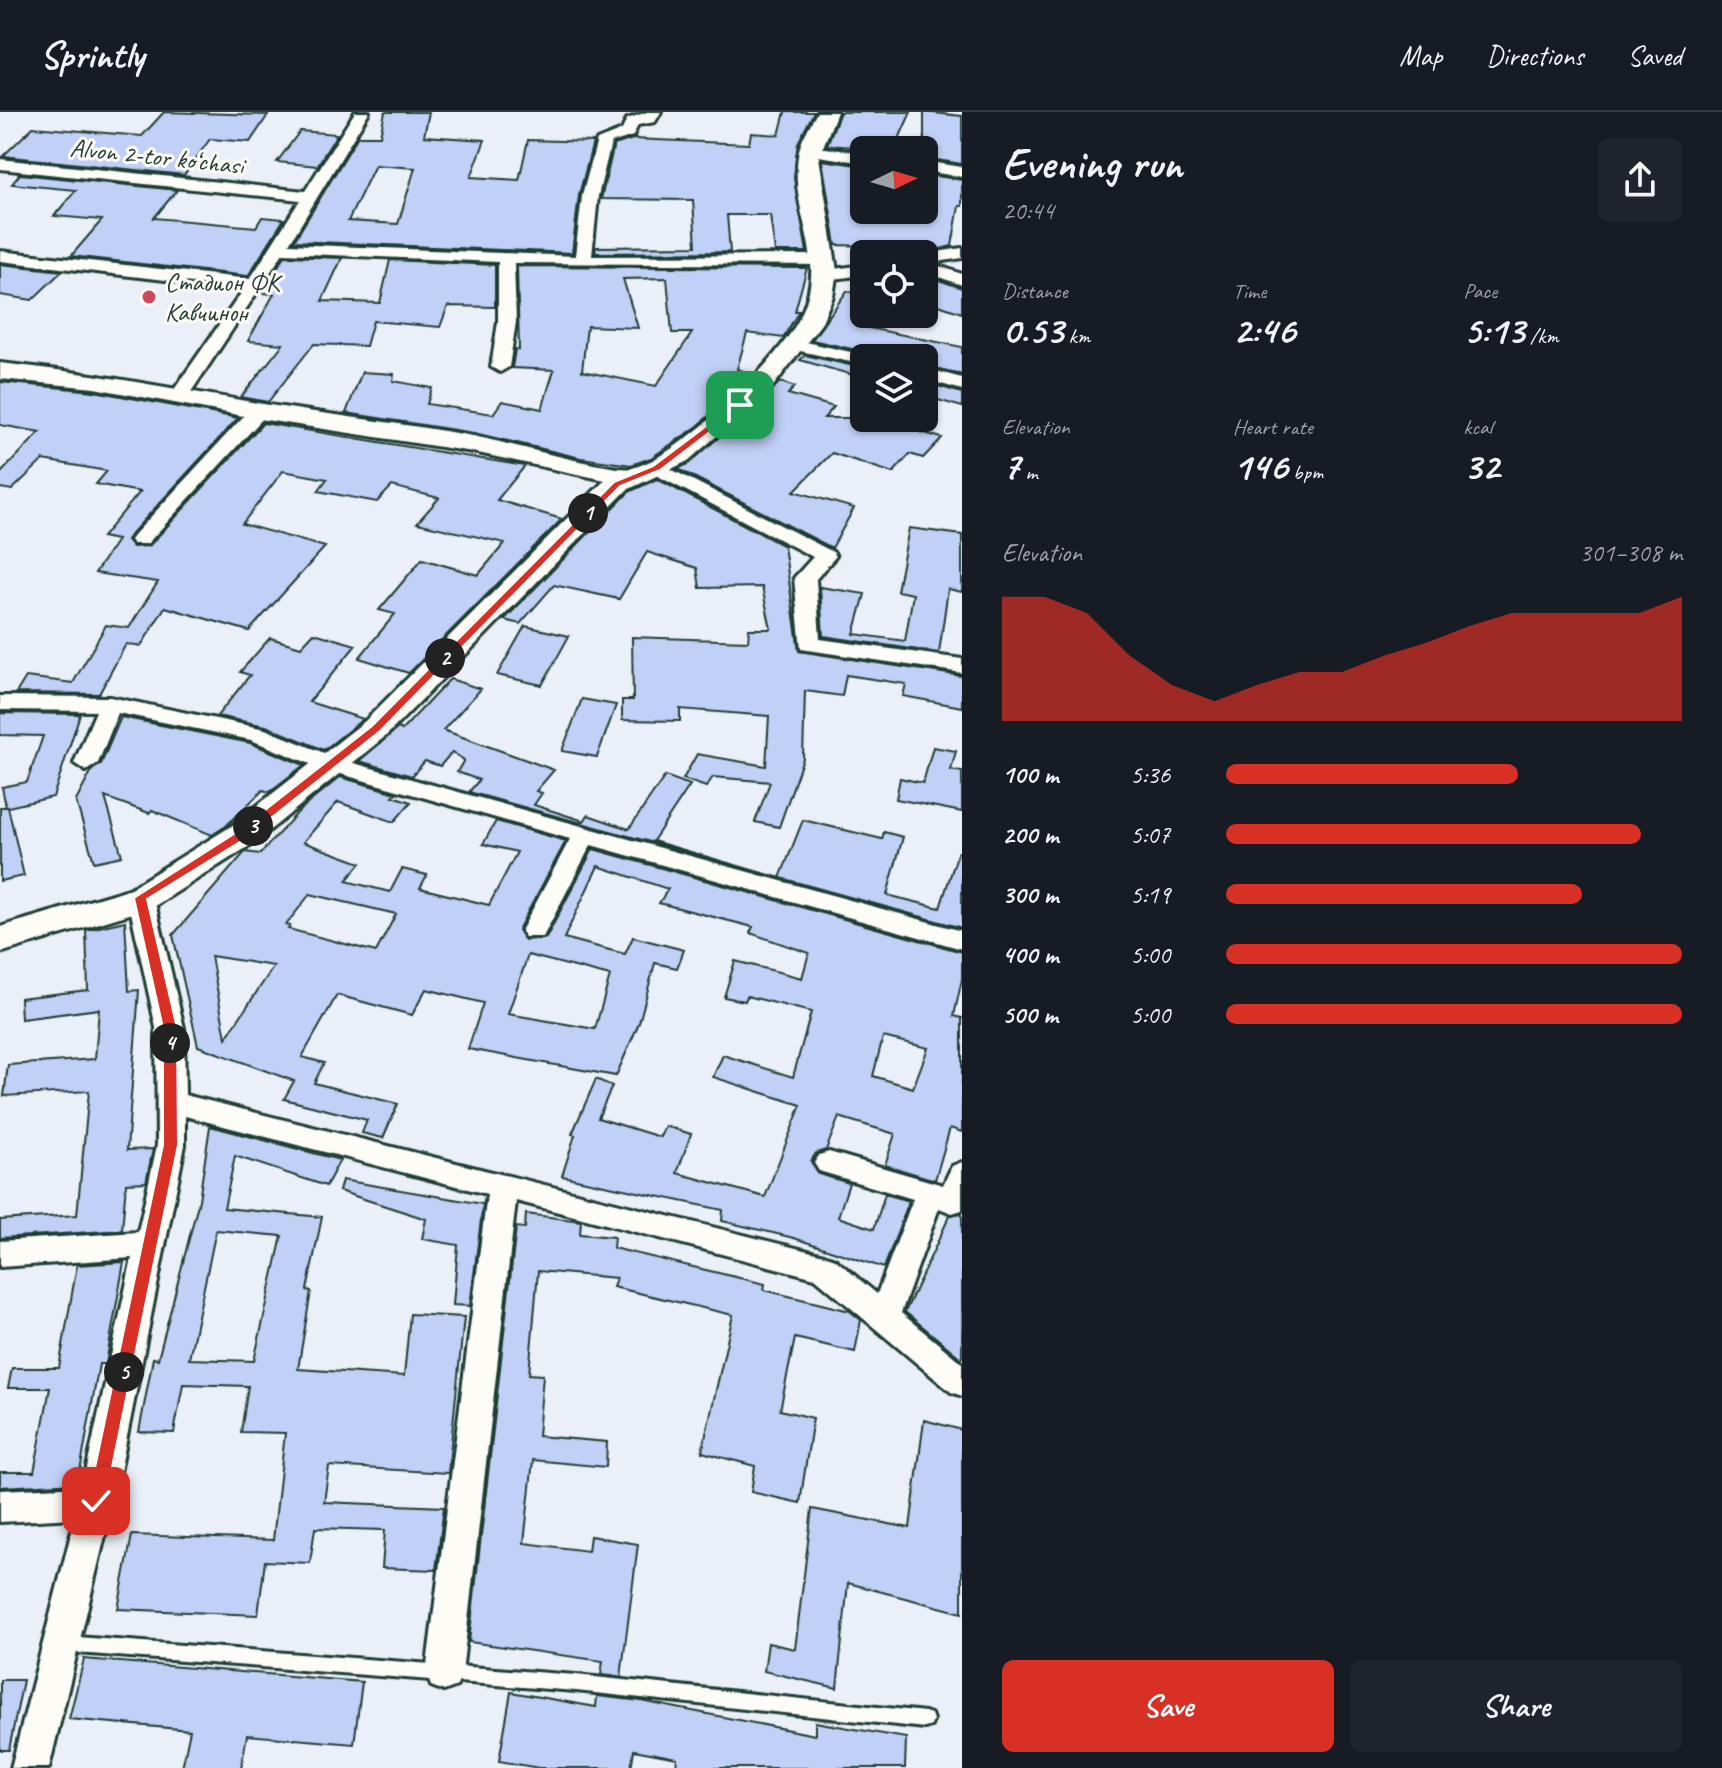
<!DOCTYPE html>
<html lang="en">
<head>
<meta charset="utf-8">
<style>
	body { margin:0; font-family:Caveat,sans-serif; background:#20242c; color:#f1f3f6; height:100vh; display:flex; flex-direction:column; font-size:30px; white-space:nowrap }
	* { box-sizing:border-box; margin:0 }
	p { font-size:26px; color:#9ea1a6 }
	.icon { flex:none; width:44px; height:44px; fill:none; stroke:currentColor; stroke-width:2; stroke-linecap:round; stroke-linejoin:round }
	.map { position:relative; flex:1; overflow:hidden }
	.drawer { display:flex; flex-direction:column; background:#171b24; width:760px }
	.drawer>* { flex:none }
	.needle { width:52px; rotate:85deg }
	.fabs { position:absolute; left:850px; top:24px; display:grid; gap:16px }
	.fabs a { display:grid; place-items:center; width:88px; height:88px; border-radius:12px; background:#171b24; box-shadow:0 2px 6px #0004; font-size:40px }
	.pin { position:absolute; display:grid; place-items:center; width:68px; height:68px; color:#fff; margin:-34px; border-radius:16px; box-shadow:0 4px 12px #0006 }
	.km { position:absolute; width:40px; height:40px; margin:-20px; border-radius:50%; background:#222; color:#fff; font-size:22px; line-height:40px; text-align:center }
	.round { display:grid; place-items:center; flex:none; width:84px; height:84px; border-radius:12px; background:#20242c }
	.headline { display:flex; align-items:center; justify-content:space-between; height:136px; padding:0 40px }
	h1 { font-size:44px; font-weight:700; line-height:60px }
	.stats { display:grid; grid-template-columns:repeat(3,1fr); gap:12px; height:136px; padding:8px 40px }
	.stats div { display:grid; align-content:center }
	.stats b { font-size:40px; font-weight:700 }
	.stats small { font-size:22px; font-weight:400 }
	.stats p { font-size:22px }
	.chart { height:224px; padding:16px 40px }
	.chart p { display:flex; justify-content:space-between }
	.chart svg { width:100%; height:144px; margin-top:8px; fill:#d93025; opacity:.7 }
	.button { display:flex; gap:16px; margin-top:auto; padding:16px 40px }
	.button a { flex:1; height:92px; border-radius:12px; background:#d93025; color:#fff; font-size:32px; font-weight:700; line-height:92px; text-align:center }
	.button a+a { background:#20242c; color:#f1f3f6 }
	ul { padding:0 40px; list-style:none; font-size:26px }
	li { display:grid; grid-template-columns:128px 96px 1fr; align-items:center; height:60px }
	li i { height:20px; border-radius:10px; background:#d93025 }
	header { display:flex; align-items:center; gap:48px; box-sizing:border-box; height:112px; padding:0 40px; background:#171b24; border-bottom:2px solid #363941 }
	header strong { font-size:38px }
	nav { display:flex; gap:44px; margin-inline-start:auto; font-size:28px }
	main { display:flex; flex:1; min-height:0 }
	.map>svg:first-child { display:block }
	.building { fill:#c1d0f6; stroke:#1f3d34; stroke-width:2; fill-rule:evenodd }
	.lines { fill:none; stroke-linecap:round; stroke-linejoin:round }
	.lane-casing { stroke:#1f3d34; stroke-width:6 }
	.street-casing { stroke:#1f3d34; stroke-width:6 }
	.secondary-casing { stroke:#1f3d34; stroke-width:6 }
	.lane { fill:#fdfcf7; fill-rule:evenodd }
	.street { fill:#fdfcf7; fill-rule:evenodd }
	.secondary { fill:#fdfcf7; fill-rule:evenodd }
	.route { fill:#d93025; stroke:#fff; stroke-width:2 }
	.poi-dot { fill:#d1495b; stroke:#fdfcf7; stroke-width:3 }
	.labels { text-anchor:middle; stroke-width:6; stroke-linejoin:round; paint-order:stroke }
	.far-street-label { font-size:26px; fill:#1f3d34; stroke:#fdfcf7 }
	.far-poi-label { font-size:26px; fill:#1f3d34; stroke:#fdfcf7; text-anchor:start }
</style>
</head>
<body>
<header>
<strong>Sprintly</strong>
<nav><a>Map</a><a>Directions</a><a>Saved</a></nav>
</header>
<main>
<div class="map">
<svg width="962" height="1656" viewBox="0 0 962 1656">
	<rect width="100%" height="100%" fill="#ebeff7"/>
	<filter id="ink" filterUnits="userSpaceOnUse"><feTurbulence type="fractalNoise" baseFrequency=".0125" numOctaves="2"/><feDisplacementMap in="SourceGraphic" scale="16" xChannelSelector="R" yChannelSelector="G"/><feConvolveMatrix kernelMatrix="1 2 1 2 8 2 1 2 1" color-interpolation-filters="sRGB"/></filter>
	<g filter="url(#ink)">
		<path class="building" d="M164,0L268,3L250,30L210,27L184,63L3,44L33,15L142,24Z
			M385,0H429L424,24L485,28L471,65L519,68L528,28L593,30L579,83L572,141L294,129L358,24H380ZM375,53L415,56L398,112L348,109Z
			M785,0H814L798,31L794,66L807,140H775L770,103H727L730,140L595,141L596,135L696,134L693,88L601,87L614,33L633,27L749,32L751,21L779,23Z
			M840,0H911L894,38L827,33Z
			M924,0L962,4V52L924,46Z
			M300,19L337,22L317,54L277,50Z
			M822,48L864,54V98L915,101L924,98V62L962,68V94H959L952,134L921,142H874L866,134L836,133Z
			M20,62L177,78L154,106L256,115L262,105L284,107L248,164L71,144L102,108L54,104L76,78L12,72Z
			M285,144L342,146L322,189L380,191L390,148L495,153V195L448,194L440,215L373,209L366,234L314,232L268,290L241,285L283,232L248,229L274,182L260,181Z
			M0,152L62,159L32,188L0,183Z
			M517,154L807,156L795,199H799L783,226L747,221L737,257L753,262L698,314L651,346L631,353L581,346L474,321L346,301L362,260L394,262L393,269L432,276L427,292L493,302L502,289L542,297L554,258L512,256L515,237L519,238ZM667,166L672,221H692L656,274L582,259L587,214L638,216L623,167Z
			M924,163L962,176V201L924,188Z
			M847,179L864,183V215L962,235V263L924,253V246H875L865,240L812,228Z
			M805,243L863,256H864L856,264L800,248Z
			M0,270L94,279L238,306L131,422L127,428L133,435L149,434L263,311L525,354L497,388L562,407L409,561L359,546L395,502L379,498L422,447L478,463L505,431L417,411L439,386L392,374L377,390L318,379L327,367L283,359L242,412L325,435L249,519L165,495L141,534L126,532L99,582L16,581L26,565L73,571L106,513L129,516L158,470L95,461L117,428L102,425L140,380L96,372L107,359L43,348L12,378L0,376V362L40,320L0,313Z
			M780,270L795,275L788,282L834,295L824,306H871L942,326L923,346L910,342L893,361L832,341L794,379L854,396L832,436L678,357L690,351Z
			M924,270L962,281V295L924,284Z
			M657,367L784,434L799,539L962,564V595L903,584L906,572L846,563L842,584L805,579L803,646L779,715L755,710L770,670L713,665L706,675L683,667L697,642L766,654L769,604L680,597V609L622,608V588H633L632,525L748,529L749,517H771L762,475L700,476L697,456L647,440L619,487L554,473L520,512L504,508L629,380Z
			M909,416L962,423V480L948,477L939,541L823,524L820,475L865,482L854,522L905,529L913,482L897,479Z
			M525,514L569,524L542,573L497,563Z
			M314,521L356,533L309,590L363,607L324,638L266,614L217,604L250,563L240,560L270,526L301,535Z
			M450,567L481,577L443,618L554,658L536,679L542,681L534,693L584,709L588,703L629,717L665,664L690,673L653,729L780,766L803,708L882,727L884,720L903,725L887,783L940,796L958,740L962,741V816L469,680L479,668L457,660L464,648L452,640L440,654L425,649L412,664L359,649L398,616L402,618Z
			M582,587L616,593L597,645L562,639Z
			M0,601L80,602L53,685L8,695L24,764L0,769V695H6L2,675L27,670L43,624L0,623Z
			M121,605L250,631L304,653L269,680L263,678L226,714L212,723L152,698L149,701L105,685L122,744L94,750L76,689L92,658L101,652Z
			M933,635L956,639L951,658L962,660V700L896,687L900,666L923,671Z
			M340,665L396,681L393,684L411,690L394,710L338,690L303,730L361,751L346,769L390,780L402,757L427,763L420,776L489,793L517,740L483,732L496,709L566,729L518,818L525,828L546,826L593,737L962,840V867L954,904L962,906V1020L950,1016L935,1068L885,1053L895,1022L839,1005L826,1038L816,1041L811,1049L818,1062L849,1071L838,1105L874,1117L885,1082L909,1089L884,1156L794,1126L722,1109L723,1098L562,1064L575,1023L572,1022L596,967L612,974L598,1006L660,1025L665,1014L691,1022L677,1061L765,1085L801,993L713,965L723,943L793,965L811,900L747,884L745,889L724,885L735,849L802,866L809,841L750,821L753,815L659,791L668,777L598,754L564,826L625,842L633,825L684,838L677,856L655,851L639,911L616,964L468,937L483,891L426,877L412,903L337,883L302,945L324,951L314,971L398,992L383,1026L362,1021L367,1008L284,987L294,969L198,934L173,823L245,740L260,742L300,698ZM310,782L396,802L376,840L288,817L290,814L286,813ZM528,843L610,864L595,917L508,902ZM211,844L274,854L226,926ZM883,925L928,936L913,976L873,964Z
			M125,809L129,879L139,878L127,1038L153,1037L146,1070L126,1071L122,1118L0,1126V1108L77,1103L89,979L4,984L8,953L95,947L99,897L21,907L20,886L88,878L86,818Z
			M210,1014L340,1048L326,1074L235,1044L224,1096L322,1105L307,1178L311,1179L298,1257L404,1264L410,1202L464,1205L448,1361L329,1354L324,1390L444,1395L436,1458L382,1456L385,1418L315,1416L310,1451L265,1449L258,1503L118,1497L132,1423L273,1428L285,1321L241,1320L248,1274L183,1272L174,1321L139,1320L153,1246L158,1247L199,1088ZM216,1118L282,1124L254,1249L189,1247Z
			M342,1068L483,1092L470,1194L453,1193L458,1133L422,1127L426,1107L339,1079Z
			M962,1101V1247L905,1200L950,1103Z
			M526,1102L581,1109L580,1122L614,1125L613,1136L765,1172L764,1178L850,1199L861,1208L855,1240L795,1226L780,1298L813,1306L800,1391L751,1380L755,1354L702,1340L733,1203L613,1175L616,1166L538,1159L529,1262L543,1263L538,1324L607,1330L606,1355L533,1348L524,1431L588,1439L590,1424L638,1432L621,1565L601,1563L603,1549L469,1530L516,1115L525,1116Z
			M124,1150L106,1252H99L78,1371L0,1375V1360H34L50,1276H8L12,1256H59L77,1153Z
			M924,1308L962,1318V1501L848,1471L837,1576L764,1559L768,1531L795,1537L812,1397L910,1416Z
			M84,1547L362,1570L354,1632L247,1623L241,1656H182L190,1618L69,1607Z
			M0,1568H23L9,1638H0Z
			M511,1580L596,1595L597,1584L641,1589L815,1623V1610L906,1626L905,1656H676L677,1646L634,1638L631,1656H539L499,1649Z"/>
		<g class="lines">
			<g class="lane-casing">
				<path id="lane" d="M64,1524L576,1563L925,1600L931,1602L933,1608L931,1614L925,1616L576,1579L64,1540L58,1538L56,1532L58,1526Z"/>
			</g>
			<g class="street-casing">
				<path id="street" d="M355,0H369L289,132L575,144L582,84L597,28L622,18L627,7L647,0H661L655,10L638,13L633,24L611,31L598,84L592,144L824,143L832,148L824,153L514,151L516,210L509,255L500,260L491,255L498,210V150L283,141L187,286L180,288L171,282L244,177L0,149V139L250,167L300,88L0,57V47L305,79Z
					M810,34L864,41V51L805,42L802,39Z
					M924,49L962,55V65L924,59Z
					M962,136V146L931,151L962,162V173L924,160V142Z
					M864,153V163L826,168L818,163L826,158Z
					M797,228L864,243L872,246H864V253L791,237V229Z
					M924,256L962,266V278L924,267Z
					M259,293L266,295V303L147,432H133L130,428L133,424L252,295Z
					M657,350L833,440L836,444L816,467L820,527L962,547V561L801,537L794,466L813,445L650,360L647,356Z
					M0,584L110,585L265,617L339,647L962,819V837L591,733L543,825H525L521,819L570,727L323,657L251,628L118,601L98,651L86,659L74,651L96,599L0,598Z
					M141,777L150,780L154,786L184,916L185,983L824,1143L835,1147L877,1182L913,1087L819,1059L814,1051L819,1043L829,1040L943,1073L952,1054L962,1050V1098L952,1101L939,1096L901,1201L962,1251V1284L951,1280L815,1166L516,1089L462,1561L457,1574L444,1579L431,1574L426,1561L487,1082L185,1004V1033L118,1370L49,1656H11L75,1406L0,1410V1378L83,1374L132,1146L0,1155V1129L138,1120L157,1033L156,916L128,786L132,780Z"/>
			</g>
			<g class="secondary-casing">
				<path id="secondary" d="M817,0H837L819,45L837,159L833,184L821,212L771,277L688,349L627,378L387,623L254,731L153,795L0,841V815L129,777L230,715L365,609L605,368L473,340L259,307L94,276L0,267V251C87,260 171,276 257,291C329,303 401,311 473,324C501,329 613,361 632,356C680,345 775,252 798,209C832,144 789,106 798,44C800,28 810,14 817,0Z"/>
			</g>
			<use href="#lane" class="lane"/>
			<use href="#street" class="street"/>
			<use href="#secondary" class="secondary"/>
		</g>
	</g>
	<path class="route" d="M737,291L745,293L660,358L620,374L380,619L246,726L147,787L177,916L178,1033L105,1389L96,1397L90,1394L88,1389L163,1033V916L134,786L237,720L372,614L614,370L653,354Z"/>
	<circle class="poi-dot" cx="149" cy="185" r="8"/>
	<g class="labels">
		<g class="far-street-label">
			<text transform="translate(157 44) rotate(6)" y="9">Alvon 2-tor ko‘chasi</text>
		</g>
		<g class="far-poi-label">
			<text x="165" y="179">Стадион ФК<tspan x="165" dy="30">Кавчинон</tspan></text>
		</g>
	</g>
</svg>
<div class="fabs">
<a><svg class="needle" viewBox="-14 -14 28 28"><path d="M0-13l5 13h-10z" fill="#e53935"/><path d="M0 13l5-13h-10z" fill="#9ea1a6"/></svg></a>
<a><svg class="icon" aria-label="locate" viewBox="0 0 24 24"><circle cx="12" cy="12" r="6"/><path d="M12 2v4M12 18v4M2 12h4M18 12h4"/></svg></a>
<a><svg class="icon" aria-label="layers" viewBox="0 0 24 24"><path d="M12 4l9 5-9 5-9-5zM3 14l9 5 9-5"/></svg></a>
</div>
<div class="pin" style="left:740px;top:293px;background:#1e9e55"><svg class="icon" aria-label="arrive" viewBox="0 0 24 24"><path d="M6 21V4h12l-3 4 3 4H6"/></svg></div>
<div class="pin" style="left:96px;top:1389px;background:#d93025"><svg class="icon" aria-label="check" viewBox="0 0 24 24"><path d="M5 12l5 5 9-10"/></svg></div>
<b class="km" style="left:588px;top:401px">1</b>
<b class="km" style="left:445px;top:546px">2</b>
<b class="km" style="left:253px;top:714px">3</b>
<b class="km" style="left:170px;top:931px">4</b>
<b class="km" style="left:124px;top:1260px">5</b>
</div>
<section class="drawer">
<div class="headline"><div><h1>Evening run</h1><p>20:44</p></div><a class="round"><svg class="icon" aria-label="share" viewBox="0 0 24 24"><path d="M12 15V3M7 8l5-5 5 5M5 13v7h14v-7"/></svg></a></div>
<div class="stats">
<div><p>Distance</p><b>0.53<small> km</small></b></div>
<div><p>Time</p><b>2:46</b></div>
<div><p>Pace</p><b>5:13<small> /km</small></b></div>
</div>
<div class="stats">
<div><p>Elevation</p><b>7<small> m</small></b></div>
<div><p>Heart rate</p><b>146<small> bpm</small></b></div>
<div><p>kcal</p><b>32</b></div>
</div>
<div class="chart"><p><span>Elevation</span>301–308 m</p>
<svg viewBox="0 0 160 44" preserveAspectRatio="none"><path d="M0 44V6L10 6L20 11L30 24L40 33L50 38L60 33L70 29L80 29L90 24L100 20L110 15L120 11L130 11L140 11L150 11L160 6V44z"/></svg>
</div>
<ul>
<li><b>100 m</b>5:36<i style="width:64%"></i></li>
<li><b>200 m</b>5:07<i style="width:91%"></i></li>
<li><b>300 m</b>5:19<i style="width:78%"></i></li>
<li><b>400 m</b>5:00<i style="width:100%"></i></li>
<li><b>500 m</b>5:00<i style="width:100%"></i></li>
</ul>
<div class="button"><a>Save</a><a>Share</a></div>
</section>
</main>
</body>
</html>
